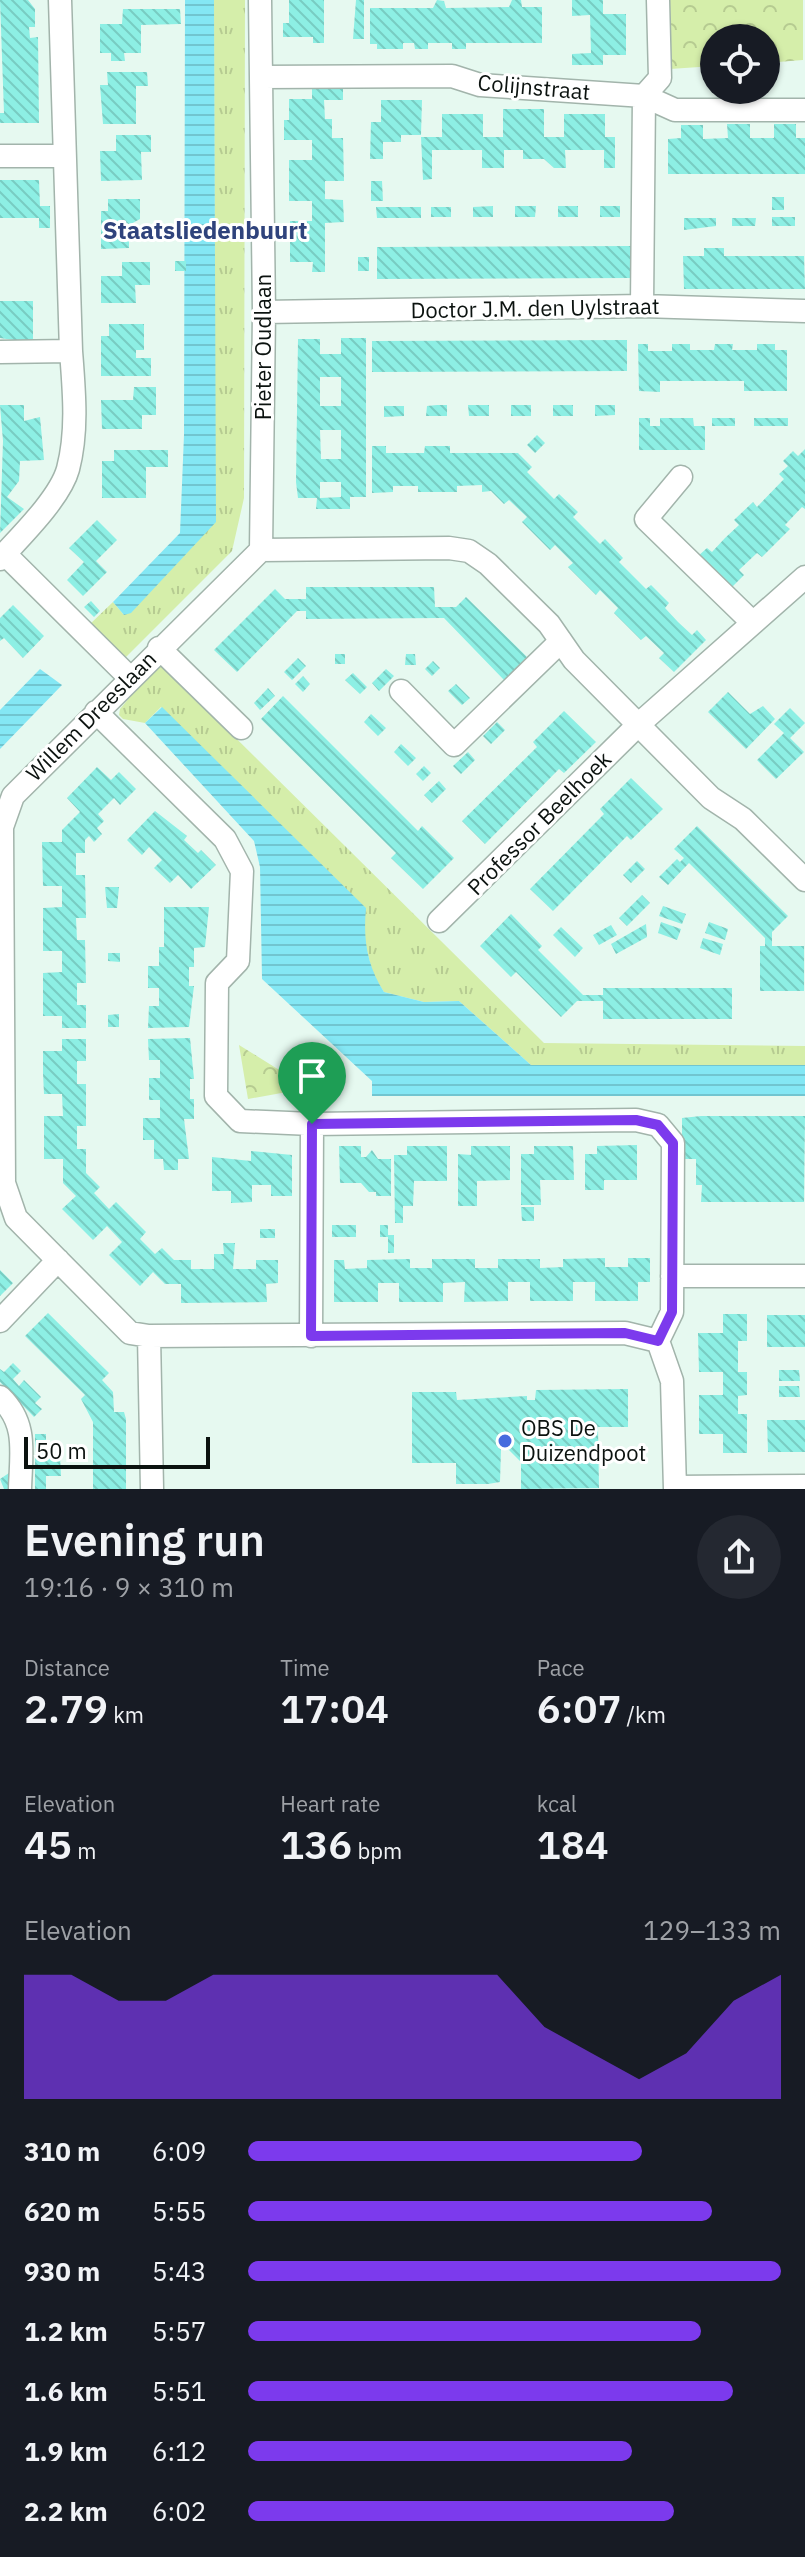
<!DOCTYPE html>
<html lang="en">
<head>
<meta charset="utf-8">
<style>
	body { margin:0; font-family:"IBM Plex Sans",sans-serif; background:#242831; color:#f1f3f6; height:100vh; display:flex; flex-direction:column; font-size:30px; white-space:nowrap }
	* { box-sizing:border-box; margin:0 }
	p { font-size:26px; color:#9ea1a6 }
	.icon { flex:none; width:44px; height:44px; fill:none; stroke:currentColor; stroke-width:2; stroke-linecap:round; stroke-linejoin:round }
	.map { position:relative; height:1489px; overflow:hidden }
	.sheet { display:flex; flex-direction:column; background:#171b24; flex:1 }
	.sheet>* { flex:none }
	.fabs { position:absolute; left:700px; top:24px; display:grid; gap:16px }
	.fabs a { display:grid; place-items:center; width:80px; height:80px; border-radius:50%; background:#171b24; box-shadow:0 2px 6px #0004; font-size:40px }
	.scale { position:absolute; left:24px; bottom:20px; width:186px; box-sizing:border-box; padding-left:8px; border:4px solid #0b120f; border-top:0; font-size:22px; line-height:28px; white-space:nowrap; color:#0b120f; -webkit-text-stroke:6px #fff; paint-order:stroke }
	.pin { position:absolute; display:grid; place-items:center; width:68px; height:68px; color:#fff; margin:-82px -34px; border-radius:50% 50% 50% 0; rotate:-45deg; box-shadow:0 0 8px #0007 }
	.pin .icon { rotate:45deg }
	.round { display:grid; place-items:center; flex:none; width:84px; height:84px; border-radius:42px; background:#242831 }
	.head { display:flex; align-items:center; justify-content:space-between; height:136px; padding:0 24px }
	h1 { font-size:44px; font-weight:600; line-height:60px }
	.figures { display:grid; grid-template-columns:repeat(3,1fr); gap:12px; height:136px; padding:8px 24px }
	.figures div { display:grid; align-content:center }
	.figures b { font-size:40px; font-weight:600 }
	.figures small { font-size:22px; font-weight:400 }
	.figures p { font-size:22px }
	.chart { height:224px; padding:16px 24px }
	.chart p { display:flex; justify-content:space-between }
	.chart svg { width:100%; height:144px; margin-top:8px; fill:#7c3aed; opacity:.7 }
	ul { padding:0 24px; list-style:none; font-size:26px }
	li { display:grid; grid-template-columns:128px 96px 1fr; align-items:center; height:60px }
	li i { height:20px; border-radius:10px; background:#7c3aed }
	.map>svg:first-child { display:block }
	.grass { fill:url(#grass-tufts) }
	.forest { fill:url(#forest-crowns) }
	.water { fill:url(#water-rules) }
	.building { fill:url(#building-back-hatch); fill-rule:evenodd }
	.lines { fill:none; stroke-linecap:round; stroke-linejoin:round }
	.street-casing { stroke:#a2b4ab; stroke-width:25 }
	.street { stroke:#fff; stroke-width:22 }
	.route-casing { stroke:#fff; stroke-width:16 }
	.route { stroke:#7c3aed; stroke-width:10 }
	.poi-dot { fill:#466bde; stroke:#fff; stroke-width:3 }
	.labels { text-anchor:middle; stroke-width:6; stroke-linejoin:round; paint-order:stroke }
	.street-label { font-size:22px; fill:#0b120f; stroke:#fff }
	.poi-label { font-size:22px; fill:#0b120f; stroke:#fff; text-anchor:start }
	.neighbourhood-label { font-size:24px; font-weight:bold; fill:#2f437c; stroke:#fff }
</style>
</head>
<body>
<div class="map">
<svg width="805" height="1489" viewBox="0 0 805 1489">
	<defs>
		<pattern id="grass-tufts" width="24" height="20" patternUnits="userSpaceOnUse" patternTransform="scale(2)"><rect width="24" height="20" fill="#d5eeaa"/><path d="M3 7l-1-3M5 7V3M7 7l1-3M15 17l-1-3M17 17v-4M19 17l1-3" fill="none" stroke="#b6cb91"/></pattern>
		<pattern id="forest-crowns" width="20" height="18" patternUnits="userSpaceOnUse" patternTransform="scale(2)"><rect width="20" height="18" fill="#d5eeaa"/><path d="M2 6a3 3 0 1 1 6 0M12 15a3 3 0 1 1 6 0" fill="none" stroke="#b6cb91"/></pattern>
		<pattern id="water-rules" width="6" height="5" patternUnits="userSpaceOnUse" patternTransform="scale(2)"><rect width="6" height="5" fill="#84e7f4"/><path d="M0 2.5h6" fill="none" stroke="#71c5d0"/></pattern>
		<pattern id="building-back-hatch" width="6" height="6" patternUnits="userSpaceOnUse" patternTransform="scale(2)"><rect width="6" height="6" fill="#8defe4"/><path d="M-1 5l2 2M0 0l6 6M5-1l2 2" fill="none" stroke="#78ccc2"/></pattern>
	</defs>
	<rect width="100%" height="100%" fill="#e6f9f0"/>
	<path class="grass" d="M214,0H245L244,498L232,551L122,661L88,626L113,602L124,615L215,522Z
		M159,662L544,1043L805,1046V1065H531L459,1001L424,1002L384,992L373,975L363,935L161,707L145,723L123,719L119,715L120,709Z"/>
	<path class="forest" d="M669,0H803V60L766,63V38H714V66L670,69Z
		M239,1045L284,1073L287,1092L248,1099Z"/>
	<path class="water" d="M185,0H214L216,522L131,613L124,615L113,602L180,533L184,435Z
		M40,669L62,685L0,749V710Z
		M162,707L366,908C363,940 367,965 384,992L424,1002L459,1001L531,1065H805V1096H372V1081L262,979L260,867L254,841L145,723Z"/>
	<path class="building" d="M0,0H28L35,9V27H29L30,38L38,37L39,123H0V113H4Z
		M289,0H324V43H313V37H283V23H289Z
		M356,0H364V39H353Z
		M437,0L444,1L446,8L509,7L512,0H521L522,7H542V43H466V49H452V43H428V49H415L414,43H403V49H377V44H370V8H433Z
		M572,0H603V14H626V55H603V65H572V54L591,53L590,15L572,16Z
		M123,9H180L181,24L141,25V53H124L125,61H111V53H100V24H122Z
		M107,72H147L148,86H136V124H103L100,85H108Z
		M312,89H343V100H324L325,119H332V138H343L344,181H325V199L343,200L344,222L325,223V272H312L313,262H290V221H312V201H289V160H312V140H284V120H289V99H312Z
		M381,100H422L421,135H401V142H383V159H370L371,122H381Z
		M503,109H544V137H564V114H605V137H615V168H604V150H565L566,168H554L544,159H523V150H504V168H482V150H432V179L423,180L421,137H442V114H483V137H503Z
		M727,124H750V138H774V124H796V138H805V174H668V139L681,138V125H703V139L728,138Z
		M116,135H151V152H141L142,180L101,181L100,151H116Z
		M0,180H39L40,206H50V228H39V218H0Z
		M371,181H382L383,201H371Z
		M772,197H784V210H772Z
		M108,199H140V219L129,225V248L101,249V211H108Z
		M493,206V217H473V207Z
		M515,206H536L535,217H515Z
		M558,206H578V217H558Z
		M600,206H620V217H600Z
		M376,207H421V218H377Z
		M431,207H451V217H431Z
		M772,217H795V226H772Z
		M684,218H716V226L684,230Z
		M732,218H756L755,226H732Z
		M632,246V278L377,279V247Z
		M704,248H724V256H804L805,289H684L683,256H704Z
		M358,257H369V271H358Z
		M175,261H186V271H175Z
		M122,262H150V285H135L136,303H101V276H122Z
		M0,301H33V343L0,338Z
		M109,324H144V350H136V358H151V376H101V336H109Z
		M341,338H366V497H350V509H316L317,498H298L296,482L298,339H320V354H341ZM320,377H341V406H320ZM320,430H341V459H321ZM320,482H341V497L320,498Z
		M627,340V371L372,372V341Z
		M638,344H648V351H672V344H690V350H714L715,344H733L732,350H757V344H775V350H787V391H744V381H660V392L639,391Z
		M134,387H156V415H142V429H102L101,400H133Z
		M0,405H24V421L40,417L44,460L20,461L19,481L7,497L24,509L0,533L3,441Z
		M437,405H447V416H426L427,406Z
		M468,405H489V416H469Z
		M511,405H531V416H511Z
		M553,405H573V416H553Z
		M595,405H615V415L595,416Z
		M384,406H404V416L384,417Z
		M639,418H650V426H660V418H693L694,426H705V450H639Z
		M712,418H735V426H712Z
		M754,418H788V426H754Z
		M537,435L545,443L535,453L527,445Z
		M372,446H386V453H424L425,446H450V453H518L532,467L527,472L554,499L559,494L578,512L573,517L600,544L605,539L623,558L619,562L646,589L651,585L669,603L665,608L678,622L692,635L697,630L706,640L674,672L659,658L664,653L646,636L641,640L614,613L618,608L600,590L596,595L568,567L573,563L555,545L550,550L522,522L527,517L509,500L504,504L491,491L482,492V485L457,486V492H418V486H393V492L372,493Z
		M805,449V509L802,507L785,525L790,529L762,557L757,553L739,570L744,575L730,589L697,557L707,548L712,552L725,538L739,525L734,520L753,502L757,507L784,479L779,474L788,466L783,461L793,451L798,456Z
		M114,450H168V467H146V498H102V461H114Z
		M97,520L117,540L96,561L107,572L83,596L67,580L84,562L69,548Z
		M306,587H434L435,607H456L466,597L527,657L504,680L444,618L306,619V611H297L237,672L214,650L275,589L285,599H306Z
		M91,601L100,611L94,617L84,607Z
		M13,605L44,636L23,658L4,638L0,641V618Z
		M335,654H345V664H335Z
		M406,654H415L416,665H405Z
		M298,658L306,666L292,680L284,672Z
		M433,661L440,668L432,676L425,669Z
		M386,669L394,676L379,691L372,683Z
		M353,673L367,687L360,694L345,680Z
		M303,676L310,684L303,692L295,684Z
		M456,684L470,698L462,705L448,691Z
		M268,688L275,696L260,710L254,703Z
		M728,692L750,714L763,706L775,719L746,749L708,712Z
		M283,696L418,831L422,826L454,858L423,889L391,858L396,853L261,719Z
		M790,708L805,723L790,738L804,752L776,779L757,760L784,733L774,724Z
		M564,711L596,742L564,773L559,769L485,844L462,821L537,747L533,742Z
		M371,714L386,728L378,736L364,722Z
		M497,722L505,730L491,744L483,736Z
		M401,744L416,758L408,766L394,752Z
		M468,752L475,760L461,774L453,766Z
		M424,766L431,773L423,781L416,774Z
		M97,767L111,780L119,772L136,789L120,805L114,798L98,814L104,821L97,828L102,834L94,842L89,836L85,840V853H76V875H85L86,918H76L77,940H85L86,983H77V1005H86V1028H62V1016H43V973L62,972V951H43V908L62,907V886H43L42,842H62V830L80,812L67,798Z
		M631,778L663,809L631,840L627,836L553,911L530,889L604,814L600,809Z
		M439,781L446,789L432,803L424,795Z
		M155,811L187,836L184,840L198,853L201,850L216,865L191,889L178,875L170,883L154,868L162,860L149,847L142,855L127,840Z
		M697,826L788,916L772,932V946H804V991H760V946H765V938L689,863L668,885L659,877L677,859L680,862L684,858L674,849Z
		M637,861L645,869L631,883L623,875Z
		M105,887H119L117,908H107Z
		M642,895L650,903L627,926L619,918Z
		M663,906L686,914L682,924L659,916Z
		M164,907H209L205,947L194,948V967H189V986H194L189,1027L148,1028L149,1006H159V988H148V966H159V947H164Z
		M511,914L542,946L538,950L583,995H603V988H732V1019H603V1001H577L561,1017L516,972L511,977L480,946Z
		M661,922L681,929L677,940L658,933Z
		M709,922L728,929L725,940L705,933Z
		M646,924L647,937L616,954L611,944Z
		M611,925L617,935L599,945L593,935Z
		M561,927L583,948L575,957L553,935Z
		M703,938L723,944L720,955L700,948Z
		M108,953H120V962L108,961Z
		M119,1014V1027H108V1015Z
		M190,1038L194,1079H190V1099H194V1119H184L189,1159H178V1170H164L163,1159H154V1140H143V1118H160V1100H149V1078H160V1060H149L148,1039Z
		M62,1039H86V1061H77V1084H86V1126H77V1149H86V1173L100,1187L94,1193L109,1209L116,1202L146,1232L140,1239L155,1254L162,1248L174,1260H191V1269H214V1254H224L223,1243H235L233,1269H256V1260H278V1283L266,1284L267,1302L181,1303V1284H165L153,1272L140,1286L109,1255L122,1242L107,1226L93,1240L62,1209L76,1196L63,1183V1159H44V1116H63L62,1094H44L43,1073V1051H62Z
		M701,1116H805L804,1202H701L702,1185H696V1159H682V1118Z
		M637,1145V1180H604V1190H585V1154H597V1146Z
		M339,1146H361V1157H366L372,1150L378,1159H391V1196H376V1192H369L361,1183H340Z
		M407,1146H447V1181H414L413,1206H403V1223H395L394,1155H407Z
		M471,1146H510V1180L477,1181V1206H458V1154L471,1155Z
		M534,1146H573L574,1180H540L541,1205H521V1154H534Z
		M251,1151L292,1155V1196H271V1185H252V1202L231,1203V1191H212V1157L251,1161Z
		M521,1207H534V1221H522Z
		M332,1225H356V1237H332Z
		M380,1225H388V1235H394V1253H388V1237H380Z
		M260,1229H275V1238H260Z
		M605,1258V1267H628V1258H650V1282H638V1301H595V1282H573V1301H530V1282H508V1301L464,1302L465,1282L443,1283V1302H399V1283H378V1302H334V1260H344L345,1269L367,1268V1260L410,1259V1268H432V1259H475V1268H498V1259H540V1268L563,1267V1259Z
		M0,1270L13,1283L0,1296Z
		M48,1313L109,1373L102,1380L113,1392L114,1412H124L126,1419V1489H93V1422L81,1399L85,1395L25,1336Z
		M723,1314H747V1341H738V1372H747V1395L738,1396V1414H747V1453H723V1434H699V1395H723V1372H699L698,1333H723Z
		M767,1315H805V1347H767Z
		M13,1363L21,1371L13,1379L19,1386L24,1380L41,1397L35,1403L42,1409L34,1417L0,1382V1369L4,1372Z
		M779,1370H799L800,1381H779Z
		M779,1386H799L800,1397H779Z
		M628,1389V1427H598L599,1488L521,1489V1462L508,1449H501L500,1482L488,1484H456V1463H412V1392H456L457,1400L527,1396V1400H535L536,1390Z
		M767,1420H805V1452H768Z
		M35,1434H46V1455H60L61,1476H46V1489H35Z
		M9,1473V1489H4L0,1479Z"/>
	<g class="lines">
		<g class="street-casing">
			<path id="street" d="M60,0L71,351
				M260,0L264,312L261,550
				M261,77L452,76L480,85L644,96L675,110H805
				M0,156H64
				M642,306L644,96L660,78L658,0
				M264,312L642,306L805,311
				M0,352L71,351C74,390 78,431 68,469C60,498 20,537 0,559
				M681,477L646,519L753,623
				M5,554L129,677
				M159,648L241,728
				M401,691L454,745L561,641
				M96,712L225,839L242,871L238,961L217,983L216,1096L240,1121L312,1124L636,1120L658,1125L673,1143L672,1312L658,1341
				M439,921L639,724L805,577
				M672,1276H805
				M0,1321L58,1260
				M149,1336L152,1489
				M311,1336L312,1124
				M0,1397C28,1424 21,1452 20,1489
				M675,1487L805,1486
				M675,1489L672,1381L658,1341L625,1333L149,1336L130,1333L16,1218L4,1183L2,827L13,796L261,550L449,548L469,551L488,564L549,624L574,660L711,798L743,819L805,880"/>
		</g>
		<use href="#street" class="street"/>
	</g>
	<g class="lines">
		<g class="route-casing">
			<path id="route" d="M636,1120L658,1125L673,1143L672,1312L658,1341L625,1333L311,1336L312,1124Z"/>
		</g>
		<use href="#route" class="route"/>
	</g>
	<circle class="poi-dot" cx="505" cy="1441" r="8"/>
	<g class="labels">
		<g class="street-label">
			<text transform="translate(534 87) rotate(5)" y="8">Colijnstraat</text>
			<text transform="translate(535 308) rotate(-1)" y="8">Doctor J.M. den Uylstraat</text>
			<text transform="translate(263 347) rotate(-90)" y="8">Pieter Oudlaan</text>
			<text transform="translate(91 716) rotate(-45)" y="8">Willem Dreeslaan</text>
			<text transform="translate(539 823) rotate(-45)" y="8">Professor Beelhoek</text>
		</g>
		<g class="poi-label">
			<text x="521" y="1436">OBS De<tspan x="521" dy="25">Duizendpoot</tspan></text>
		</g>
		<g class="neighbourhood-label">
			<text x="205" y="239">Staatsliedenbuurt</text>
		</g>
	</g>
</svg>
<div class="fabs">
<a><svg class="icon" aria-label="locate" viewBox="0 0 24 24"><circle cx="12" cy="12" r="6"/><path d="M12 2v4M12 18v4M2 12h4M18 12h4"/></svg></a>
</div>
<div class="scale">50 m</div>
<div class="pin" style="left:312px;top:1124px;background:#1e9e55"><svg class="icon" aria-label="arrive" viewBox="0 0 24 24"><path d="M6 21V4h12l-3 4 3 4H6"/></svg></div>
</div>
<section class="sheet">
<div class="head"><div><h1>Evening run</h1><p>19:16 · 9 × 310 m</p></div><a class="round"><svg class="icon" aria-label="share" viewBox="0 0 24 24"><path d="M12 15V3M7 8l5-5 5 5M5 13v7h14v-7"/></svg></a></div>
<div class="figures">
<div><p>Distance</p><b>2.79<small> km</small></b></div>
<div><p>Time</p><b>17:04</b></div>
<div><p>Pace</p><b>6:07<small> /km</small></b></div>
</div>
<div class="figures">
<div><p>Elevation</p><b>45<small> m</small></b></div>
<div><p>Heart rate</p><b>136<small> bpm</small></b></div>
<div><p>kcal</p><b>184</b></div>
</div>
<div class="chart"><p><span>Elevation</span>129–133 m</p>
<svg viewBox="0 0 160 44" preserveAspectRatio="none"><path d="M0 44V6L10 6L20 14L30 14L40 6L50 6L60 6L70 6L80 6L90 6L100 6L110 22L120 30L130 38L140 30L150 14L160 6V44z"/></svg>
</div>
<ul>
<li><b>310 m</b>6:09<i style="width:74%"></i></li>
<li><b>620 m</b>5:55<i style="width:87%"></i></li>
<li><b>930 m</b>5:43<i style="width:100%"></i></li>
<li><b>1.2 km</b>5:57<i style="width:85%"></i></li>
<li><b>1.6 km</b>5:51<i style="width:91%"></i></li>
<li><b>1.9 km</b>6:12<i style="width:72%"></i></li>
<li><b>2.2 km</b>6:02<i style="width:80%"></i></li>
</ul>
</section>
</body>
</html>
